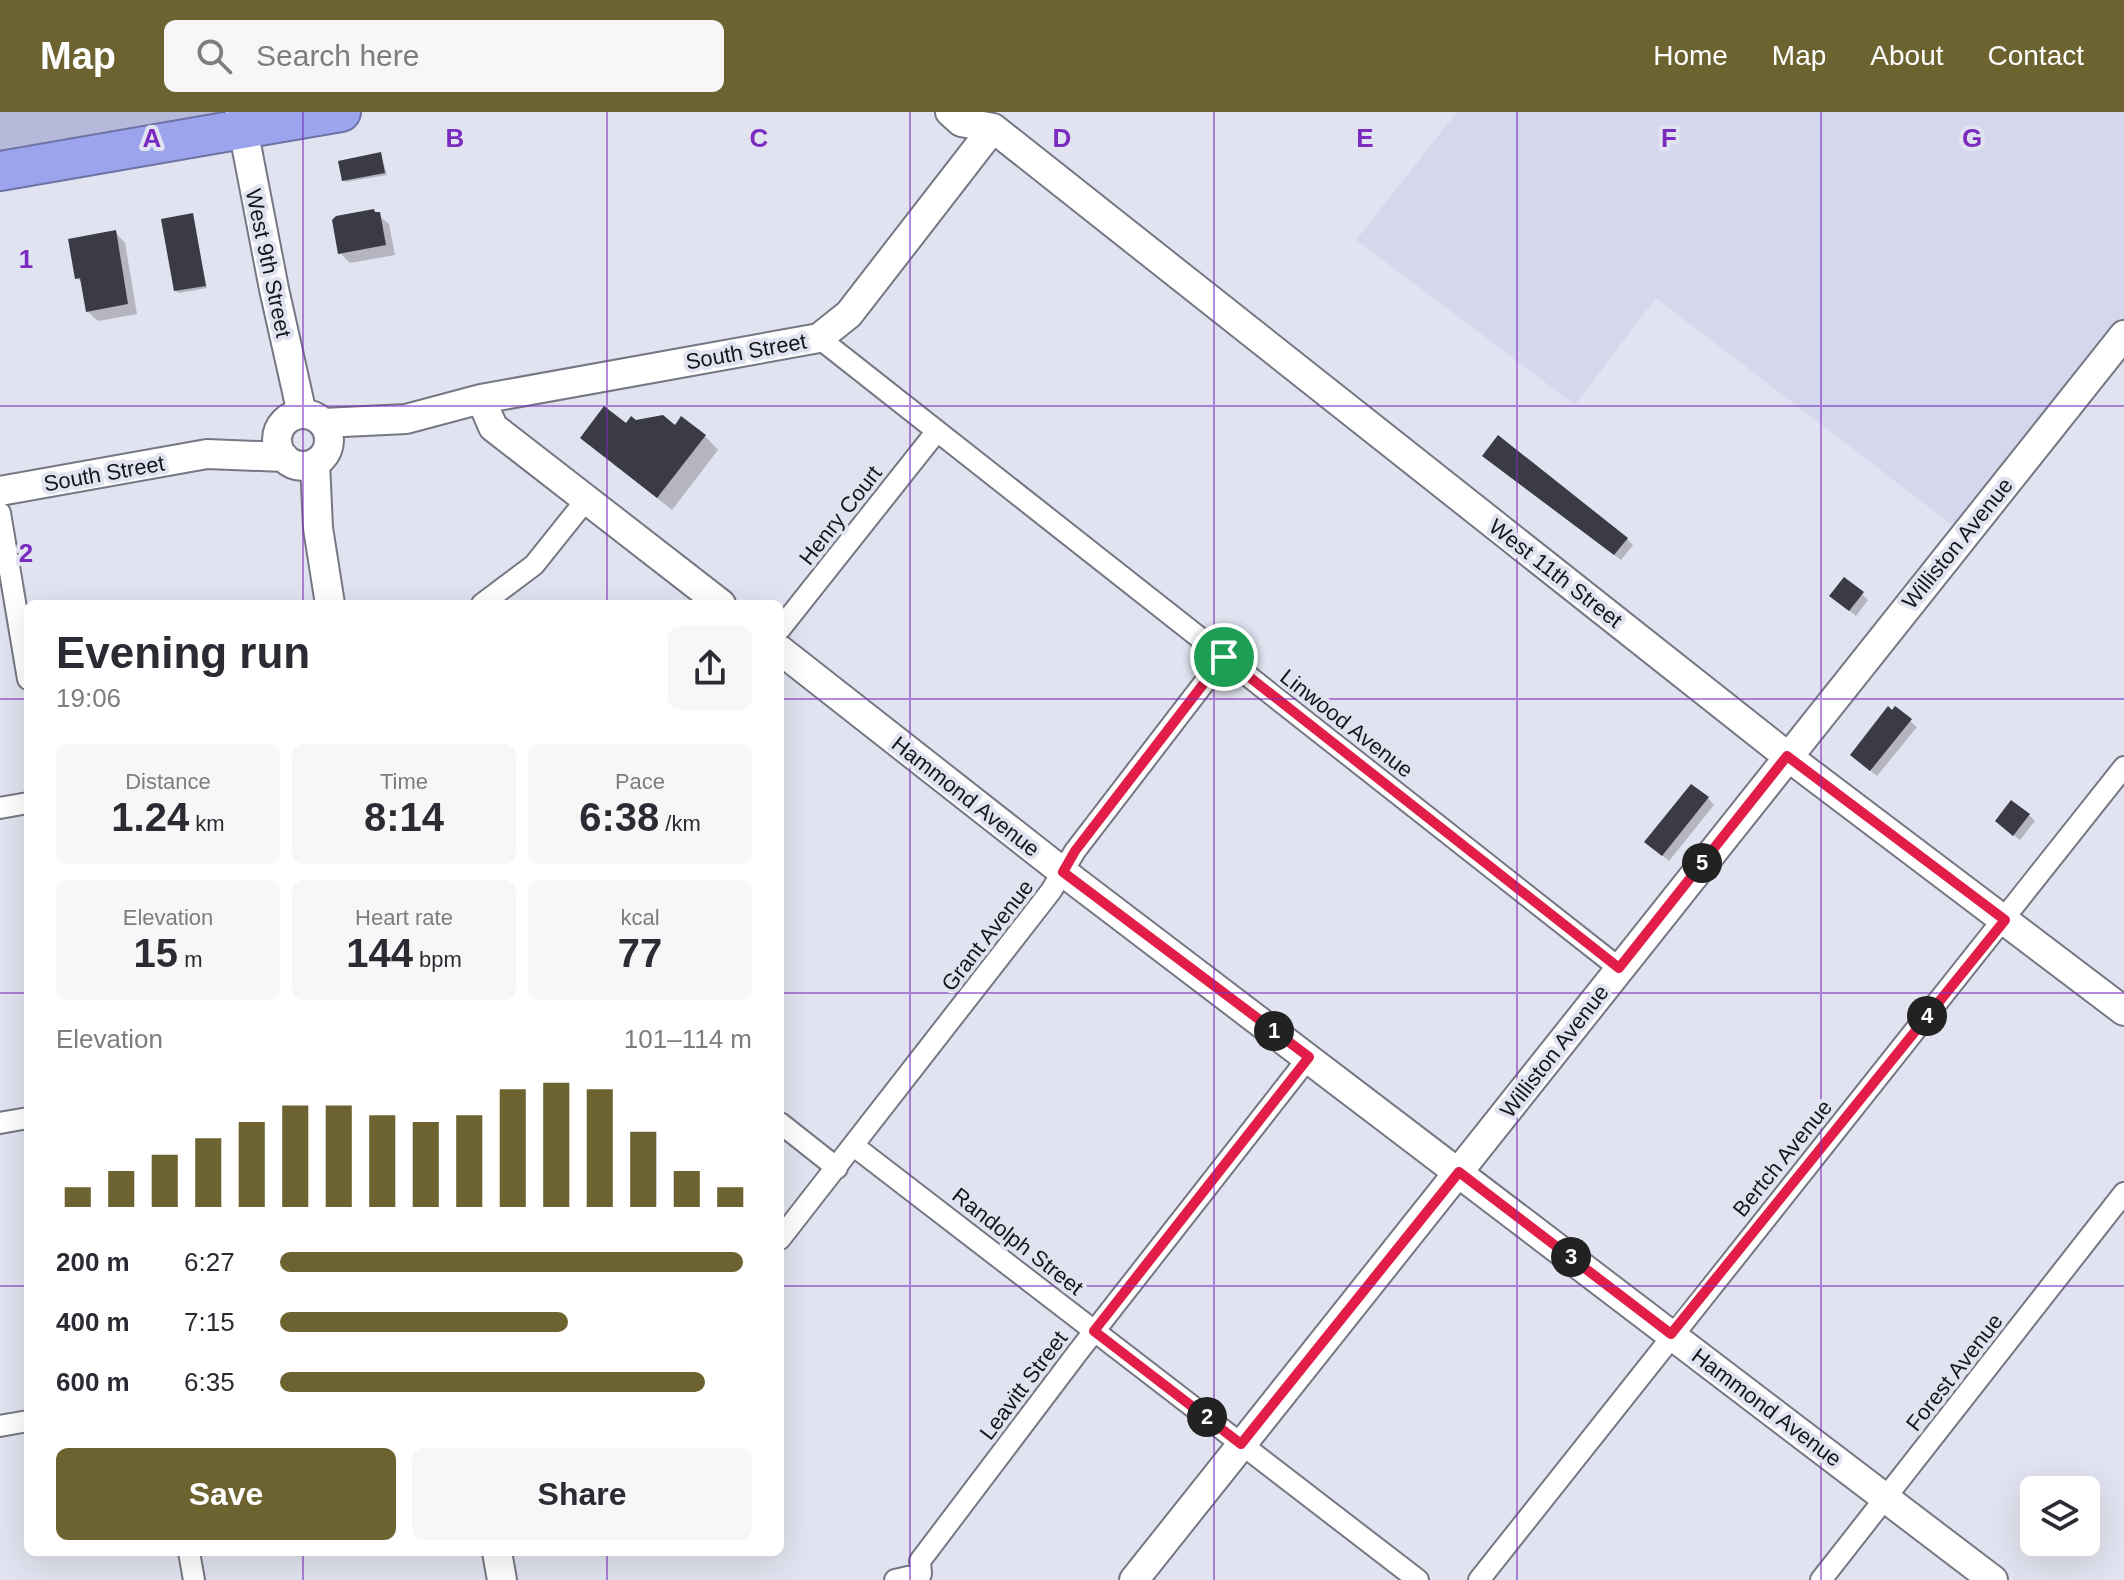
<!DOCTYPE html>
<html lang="en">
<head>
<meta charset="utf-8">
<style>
	body { margin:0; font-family:Helvetica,sans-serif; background:#f7f7f7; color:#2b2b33; height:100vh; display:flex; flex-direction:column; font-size:30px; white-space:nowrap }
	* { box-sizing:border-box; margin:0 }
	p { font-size:26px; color:#7c7c81 }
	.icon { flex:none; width:44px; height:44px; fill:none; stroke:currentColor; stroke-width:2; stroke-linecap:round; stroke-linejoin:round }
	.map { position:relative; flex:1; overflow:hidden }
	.panel { position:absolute; left:24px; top:488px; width:760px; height:956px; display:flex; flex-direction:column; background:#fff; border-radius:12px; box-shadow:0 8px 32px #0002 }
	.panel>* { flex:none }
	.tools { position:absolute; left:2020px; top:1364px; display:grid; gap:16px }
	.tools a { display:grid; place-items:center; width:80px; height:80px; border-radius:12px; background:#fff; box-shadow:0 8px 32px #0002; font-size:40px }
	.pin { position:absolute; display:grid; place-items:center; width:68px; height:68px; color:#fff; margin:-34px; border:4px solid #fff; border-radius:50%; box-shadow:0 2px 8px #0007 }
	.km { position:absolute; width:40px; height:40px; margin:-20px; border-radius:50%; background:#222; color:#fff; font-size:22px; line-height:40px; text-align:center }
	.round { display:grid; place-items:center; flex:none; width:84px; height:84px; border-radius:12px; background:#f7f7f7 }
	.headline { display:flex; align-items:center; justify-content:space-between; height:136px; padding:0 32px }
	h1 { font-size:44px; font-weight:700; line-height:60px }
	.stats { display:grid; grid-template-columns:repeat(3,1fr); gap:12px; height:136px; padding:8px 32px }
	.stats div { display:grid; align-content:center; border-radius:12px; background:#f7f7f7; text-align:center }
	.stats b { font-size:40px; font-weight:700 }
	.stats small { font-size:22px; font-weight:400 }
	.stats p { font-size:22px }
	.chart { height:224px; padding:16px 32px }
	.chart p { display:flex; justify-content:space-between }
	.chart svg { width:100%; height:144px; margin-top:8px; stroke:#6d6330; stroke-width:6 }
	.primary-button { display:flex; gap:16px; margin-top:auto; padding:16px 32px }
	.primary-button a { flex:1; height:92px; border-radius:12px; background:#6d6330; color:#fff; font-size:32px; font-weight:700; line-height:92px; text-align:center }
	.primary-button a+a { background:#f7f7f7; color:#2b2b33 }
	ul { padding:0 32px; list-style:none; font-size:26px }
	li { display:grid; grid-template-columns:128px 96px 1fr; align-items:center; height:60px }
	li i { height:20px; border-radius:10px; background:#6d6330 }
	header { display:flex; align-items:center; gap:48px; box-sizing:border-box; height:112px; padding:0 40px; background:#6d6330; color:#fff }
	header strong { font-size:38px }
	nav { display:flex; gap:44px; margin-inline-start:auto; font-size:28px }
	.search { width:560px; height:72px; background:#f7f7f7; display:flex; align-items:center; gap:20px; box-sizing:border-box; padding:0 28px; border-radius:12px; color:#7c7c81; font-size:30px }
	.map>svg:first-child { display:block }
	.built { fill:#d5d8ec }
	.green { fill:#b5badb }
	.shadow { fill:#0003 }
	.building { fill:#3a3b46 }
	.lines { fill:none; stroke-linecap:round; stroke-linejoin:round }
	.street-casing { stroke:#757783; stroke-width:24 }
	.secondary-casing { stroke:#757783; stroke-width:32 }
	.highway-casing { stroke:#6d72a4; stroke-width:42 }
	.street { stroke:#fff; stroke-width:20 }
	.secondary { stroke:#fff; stroke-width:28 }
	.highway { stroke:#9ca4ee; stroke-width:38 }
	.route-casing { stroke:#fff; stroke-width:16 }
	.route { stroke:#e11d48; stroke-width:10 }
	.grid { fill:none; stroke:#7b2cbf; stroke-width:2; stroke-opacity:0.55 }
	.labels { text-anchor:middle; stroke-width:8; stroke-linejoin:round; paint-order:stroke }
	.street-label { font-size:22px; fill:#15161b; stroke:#e1e3f0 }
	.grid-label { font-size:26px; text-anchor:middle; font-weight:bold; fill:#7b2cbf; stroke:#e1e3f0; stroke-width:8; stroke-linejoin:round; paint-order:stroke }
</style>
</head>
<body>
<header>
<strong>Map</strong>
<div class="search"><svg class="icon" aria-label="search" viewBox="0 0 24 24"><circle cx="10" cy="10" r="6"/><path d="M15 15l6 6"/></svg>Search here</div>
<nav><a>Home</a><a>Map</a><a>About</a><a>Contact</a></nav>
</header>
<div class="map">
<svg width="2124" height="1468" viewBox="0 0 2124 1468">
	<rect width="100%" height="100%" fill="#e1e3f0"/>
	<path class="built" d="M1457,0H2124V222L1964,422L1656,186L1575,293L1356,128Z"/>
	<path class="green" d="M0,0H341L0,59Z"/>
	<path class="shadow" d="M381,42L387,63L346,70L343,68Z
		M377,102L389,112L395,143L350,151L340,141Z
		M192,103L207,176L179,181L176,179Z
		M115,120L125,131L137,202L98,209L87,199L83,172L77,166Z
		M636,310L705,324L718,338L672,398L582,326Z
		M1491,350L1627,427L1633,433L1621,448Z
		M1862,482L1868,488L1856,504L1838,490Z
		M1896,597L1917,615L1877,664L1859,649Z
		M1708,686L1714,693L1669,749L1653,736Z
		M2029,703L2035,709L2020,728L2004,715Z"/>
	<path class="building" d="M381,40L385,61L342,69L338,49Z
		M374,97L375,100H380L386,133L338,142L332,108L336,104Z
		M193,101L206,174L174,179L161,107Z
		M116,118L128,192L86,200L80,166L75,167L68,127Z
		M604,294L626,311L631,304L636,308L663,303L675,313L681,304L706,323L657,386L580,326Z
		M1498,323L1628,426L1614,443L1482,344Z
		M1844,465L1864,480L1849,499L1829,484Z
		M1888,594L1892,598L1895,594L1912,607L1870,659L1850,643Z
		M1691,672L1709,685L1662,744L1644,730Z
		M2011,688L2030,702L2013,724L1995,709Z"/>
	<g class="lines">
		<g class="street-casing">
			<path id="street" d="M819,226L1619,856
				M0,401L28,567
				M482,492L534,453L586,388
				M780,517L937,319
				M0,696L28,691
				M0,1011L28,1006
				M780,1011L837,1056
				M854,1034L1418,1468
				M780,1127L1051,779L1075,739L1224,545
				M0,1314L28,1309
				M189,1440L194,1468
				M921,1462L920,1449L1078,1240L1309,945
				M895,1468L921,1462
				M1479,1468L2124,655
				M1821,1468L2124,1081"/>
		</g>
		<g class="secondary-casing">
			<path id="secondary" d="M950,0L961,10L993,16L1787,644L2124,899
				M240,1L274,177L302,302
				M481,287L493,315L721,492
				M277 328a26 26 0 1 1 52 0a26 26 0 1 1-52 0Z
				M323,311L406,307L481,287L819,226L849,202L993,16
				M315,351L318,416L330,492
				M0,379L207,342L284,345
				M780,538L1063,760L1993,1468
				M497,1440L502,1468
				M1134,1468L2124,223"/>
		</g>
		<g class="highway-casing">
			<path id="highway" d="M0,59L341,0"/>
		</g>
		<use href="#street" class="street"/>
		<use href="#secondary" class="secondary"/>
		<use href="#highway" class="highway"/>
	</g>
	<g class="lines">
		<g class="route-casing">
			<path id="route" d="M1224,545L1619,856L1787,644L2005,808L1671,1222L1459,1060L1241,1332L1094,1219L1309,945L1063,760L1075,739Z"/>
		</g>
		<use href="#route" class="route"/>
	</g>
	<path class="grid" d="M303,0V492M607,0V492M910,0V1468M1214,0V1468M1517,0V1468M1821,0V1468M0,294H2124M0,587H28M780,587H2124M0,881H28M780,881H2124M0,1174H28M780,1174H2124M303,1440V1468M607,1440V1468"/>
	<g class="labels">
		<g class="street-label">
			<text transform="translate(269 151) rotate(78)" y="8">West 9th Street</text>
			<text transform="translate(746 239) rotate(-10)" y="8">South Street</text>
			<text transform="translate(104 361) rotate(-10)" y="8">South Street</text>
			<text transform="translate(840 403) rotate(-52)" y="8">Henry Court</text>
			<text transform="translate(1957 431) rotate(-51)" y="8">Williston Avenue</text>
			<text transform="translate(1556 461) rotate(38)" y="8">West 11th Street</text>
			<text transform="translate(1347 611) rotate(38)" y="8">Linwood Avenue</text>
			<text transform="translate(966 684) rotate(38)" y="8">Hammond Avenue</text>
			<text transform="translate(987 823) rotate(-52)" y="8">Grant Avenue</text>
			<text transform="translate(1554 939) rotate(-52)" y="8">Williston Avenue</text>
			<text transform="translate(1782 1046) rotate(-51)" y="8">Bertch Avenue</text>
			<text transform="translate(1018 1129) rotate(38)" y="8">Randolph Street</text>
			<text transform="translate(1954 1260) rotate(-52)" y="8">Forest Avenue</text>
			<text transform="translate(1023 1273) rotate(-53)" y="8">Leavitt Street</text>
			<text transform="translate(1767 1295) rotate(37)" y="8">Hammond Avenue</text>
		</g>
	</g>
	<g class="grid-label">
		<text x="152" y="35">A</text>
		<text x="455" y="35">B</text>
		<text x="759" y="35">C</text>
		<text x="1062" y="35">D</text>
		<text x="1365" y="35">E</text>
		<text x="1669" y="35">F</text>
		<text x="1972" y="35">G</text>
		<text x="26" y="156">1</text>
		<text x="26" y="450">2</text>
	</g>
</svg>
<div class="tools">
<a><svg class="icon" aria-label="layers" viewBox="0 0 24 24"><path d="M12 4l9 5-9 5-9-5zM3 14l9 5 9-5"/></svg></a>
</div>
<div class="pin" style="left:1224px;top:545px;background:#1e9e55"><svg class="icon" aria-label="arrive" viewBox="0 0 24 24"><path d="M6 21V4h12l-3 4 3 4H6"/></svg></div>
<b class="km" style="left:1274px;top:919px">1</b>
<b class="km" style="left:1207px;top:1305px">2</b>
<b class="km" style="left:1571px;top:1145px">3</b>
<b class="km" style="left:1927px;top:904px">4</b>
<b class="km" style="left:1702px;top:751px">5</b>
<section class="panel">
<div class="headline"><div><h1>Evening run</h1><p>19:06</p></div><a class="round"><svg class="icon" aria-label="share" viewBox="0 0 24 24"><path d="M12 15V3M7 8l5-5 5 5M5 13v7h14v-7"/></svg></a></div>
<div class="stats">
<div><p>Distance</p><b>1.24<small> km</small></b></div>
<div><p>Time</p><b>8:14</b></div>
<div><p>Pace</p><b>6:38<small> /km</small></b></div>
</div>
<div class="stats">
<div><p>Elevation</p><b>15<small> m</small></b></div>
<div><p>Heart rate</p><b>144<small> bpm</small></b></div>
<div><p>kcal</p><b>77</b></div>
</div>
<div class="chart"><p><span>Elevation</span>101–114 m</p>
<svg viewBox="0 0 160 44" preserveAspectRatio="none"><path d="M5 44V38M15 44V33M25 44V28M35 44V23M45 44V18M55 44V13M65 44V13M75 44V16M85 44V18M95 44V16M105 44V8M115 44V6M125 44V8M135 44V21M145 44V33M155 44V38"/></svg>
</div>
<ul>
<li><b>200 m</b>6:27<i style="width:98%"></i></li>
<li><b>400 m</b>7:15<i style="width:61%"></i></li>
<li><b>600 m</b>6:35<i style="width:90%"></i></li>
</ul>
<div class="primary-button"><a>Save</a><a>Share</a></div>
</section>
</div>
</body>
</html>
